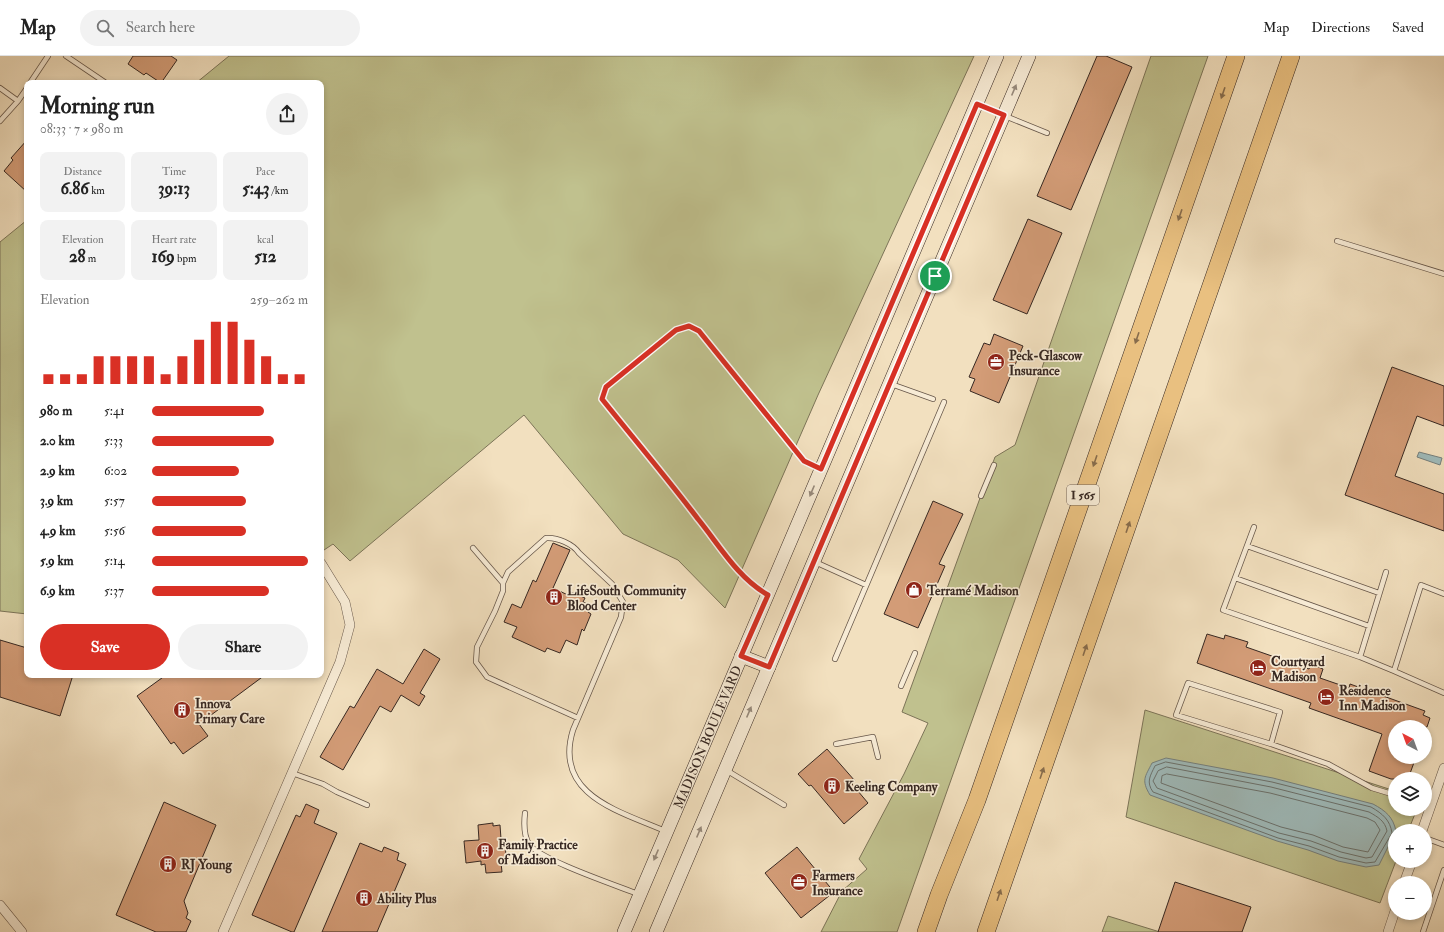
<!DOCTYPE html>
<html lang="en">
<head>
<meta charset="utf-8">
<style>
	body { margin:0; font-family:"IM FELL Double Pica",serif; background:#f2f2f2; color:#222; height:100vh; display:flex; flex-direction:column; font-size:15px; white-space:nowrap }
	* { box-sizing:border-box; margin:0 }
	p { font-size:13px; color:#767676 }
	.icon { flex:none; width:22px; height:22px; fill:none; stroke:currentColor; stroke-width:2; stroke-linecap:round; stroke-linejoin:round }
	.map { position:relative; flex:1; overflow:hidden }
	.sheet { position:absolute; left:24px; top:24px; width:300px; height:598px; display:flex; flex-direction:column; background:#fff; border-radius:8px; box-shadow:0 2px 6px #0003 }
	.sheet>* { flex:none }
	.needle { width:26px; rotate:319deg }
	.controls { position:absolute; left:1388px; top:664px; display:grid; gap:8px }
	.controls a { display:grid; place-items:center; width:44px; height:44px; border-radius:50%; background:#fff; box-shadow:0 2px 6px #0003; font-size:20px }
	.pin { position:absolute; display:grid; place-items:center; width:34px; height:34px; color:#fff; margin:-17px; border:2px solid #fff; border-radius:50%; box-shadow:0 1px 4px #0007 }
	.round { display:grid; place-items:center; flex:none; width:42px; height:42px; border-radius:21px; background:#f2f2f2 }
	.head { display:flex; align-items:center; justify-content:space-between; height:68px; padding:0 16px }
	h1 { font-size:22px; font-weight:700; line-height:30px }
	.stats { display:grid; grid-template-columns:repeat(3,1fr); gap:6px; height:68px; padding:4px 16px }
	.stats div { display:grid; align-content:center; border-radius:8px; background:#f2f2f2; text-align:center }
	.stats b { font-size:17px; font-weight:700 }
	.stats small { font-size:11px; font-weight:400 }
	.stats p { font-size:11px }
	.chart { height:112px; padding:8px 16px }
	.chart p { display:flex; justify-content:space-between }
	.chart svg { width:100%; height:72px; margin-top:4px; stroke:#d93025; stroke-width:6 }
	.button { display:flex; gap:8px; margin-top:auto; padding:8px 16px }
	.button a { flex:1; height:46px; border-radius:24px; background:#d93025; color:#fff; font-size:16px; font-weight:700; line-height:46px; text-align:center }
	.button a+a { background:#f2f2f2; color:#222 }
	ul { padding:0 16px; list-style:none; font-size:13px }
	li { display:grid; grid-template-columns:64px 48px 1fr; align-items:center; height:30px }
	li i { height:10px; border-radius:5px; background:#d93025 }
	header { display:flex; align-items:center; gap:24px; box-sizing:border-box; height:56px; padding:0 20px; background:#fff; border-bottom:1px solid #e0e0e0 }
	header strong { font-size:19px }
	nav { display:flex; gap:22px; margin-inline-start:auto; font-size:14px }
	.search { width:280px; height:36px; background:#f2f2f2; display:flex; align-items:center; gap:10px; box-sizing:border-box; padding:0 14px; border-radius:22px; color:#767676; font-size:15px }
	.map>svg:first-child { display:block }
	.green { fill:#c0c18e; stroke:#7c7458 }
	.water { fill:#9fbbbb; stroke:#75807e }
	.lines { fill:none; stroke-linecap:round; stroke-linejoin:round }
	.shore { stroke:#6b726e; stroke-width:1 }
	.building { fill:#d39c77; stroke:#372822 }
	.service-casing { stroke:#665649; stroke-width:6 }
	.minor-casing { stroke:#665649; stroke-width:10 }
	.secondary-casing { stroke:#372822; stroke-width:14 }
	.motorway-casing { stroke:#372822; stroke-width:18 }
	.service { stroke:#f7ebd5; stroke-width:4.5 }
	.minor { stroke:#f7ebd5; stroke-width:9 }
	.secondary { stroke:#f7ebd5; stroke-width:13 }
	.motorway { stroke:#e9c080; stroke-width:17 }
	.oneway { fill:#978a7c }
	.oneway2 { fill:#876c4c }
	.route-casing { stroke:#fff; stroke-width:8 }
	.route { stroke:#d93025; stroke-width:5 }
	.labels { text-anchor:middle; stroke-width:3.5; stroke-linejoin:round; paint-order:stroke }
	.shield { fill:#f7ebd5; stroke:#716258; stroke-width:1 }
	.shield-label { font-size:12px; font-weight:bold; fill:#372822 }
	.poi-label { font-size:13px; font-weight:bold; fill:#372822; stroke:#f7ebd5; text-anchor:start }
	.street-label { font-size:13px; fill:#372822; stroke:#f7ebd5 }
</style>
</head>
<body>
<header>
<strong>Map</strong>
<div class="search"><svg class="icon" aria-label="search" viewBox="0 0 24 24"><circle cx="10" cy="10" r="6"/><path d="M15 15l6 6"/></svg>Search here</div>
<nav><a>Map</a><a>Directions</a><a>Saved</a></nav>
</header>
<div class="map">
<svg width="1444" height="876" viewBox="0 0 1444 876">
	<rect width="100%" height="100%" fill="#f2e0bf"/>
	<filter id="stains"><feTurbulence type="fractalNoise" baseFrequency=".005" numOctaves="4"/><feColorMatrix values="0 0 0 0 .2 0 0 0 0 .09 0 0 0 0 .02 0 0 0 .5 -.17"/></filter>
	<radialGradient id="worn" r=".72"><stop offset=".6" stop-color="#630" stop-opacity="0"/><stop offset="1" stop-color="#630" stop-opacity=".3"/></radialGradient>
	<path class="green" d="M229,0H974L818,339L725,552L678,504L623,478L524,359L350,505L333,488L321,496V27H196Z
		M1151,0H1208L897,876H821L842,835L867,813L859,803L904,718L928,667L902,656L995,401L1015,389Z
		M27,164V558L0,555V186Z
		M1145,654L1395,735V753H1417L1408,775H1395L1396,805L1380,847L1126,761Z
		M1108,860L1160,876H1102Z"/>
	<path class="water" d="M1419,396L1442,402L1440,409L1417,401Z
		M1166,702L1273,722L1373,748C1386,755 1393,761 1396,775L1379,809L1366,811L1338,805L1308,794L1277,785L1150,739C1141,724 1145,721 1152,707Z"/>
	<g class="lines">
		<path class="shore" d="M1166,706L1272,726L1371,751C1383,758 1390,764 1392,777L1375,806L1366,807L1339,801L1309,790L1278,782L1153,736C1146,726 1150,720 1155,710Z
			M1167,711L1271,731L1369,756C1378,761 1385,765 1387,775L1372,801L1366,802L1341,796L1311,785L1279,777L1157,732L1153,725L1158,715Z
			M1167,718L1270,737L1367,762L1375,766L1380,774L1368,796L1343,791L1313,779L1281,771L1161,727L1162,720Z"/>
	</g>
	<path class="building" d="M133,0H171L177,4L161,27L146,17L144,19L128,8Z
		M1097,0H1106L1132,11L1071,154L1037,140Z
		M27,84V136L4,115L13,104L11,102Z
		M1028,163L1062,177L1027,258L993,244Z
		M994,278L1023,290L999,347L970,335L975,323L969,321L984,287L990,289Z
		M1392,311L1444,330V370L1417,360L1395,420L1444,438V475L1345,439Z
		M933,445L963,458L939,508L945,510L918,572L884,558Z
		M553,487L570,494L553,532L570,540L571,536L585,542L583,546L590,549L588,556L591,558L584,575L582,573L577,589L566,584L560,597L547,592L545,596L512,581L517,571L504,566L512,548L521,552L533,524L536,526Z
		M1207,578L1224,583L1225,579L1248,586L1246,591L1309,613L1311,608L1323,613L1320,622L1349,632L1350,628L1425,655L1423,659L1430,662L1427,671H1395V701H1416L1408,723H1391L1369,715L1382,678L1309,652L1311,647L1197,607Z
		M0,584L27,592V619H73L60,660L0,641Z
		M424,593L440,603L420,637L425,640L419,650L401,639L391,656L380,650L343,714L320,701L350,650L354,652L377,613L403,628Z
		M166,619H265L199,668L208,680L183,698L174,686L171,688L137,640Z
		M827,693L855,725L852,728L868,747L844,768L811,729L809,730L798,718Z
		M164,746L216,769L184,845L188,857L186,862L191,865L186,876H156L116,859Z
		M306,748L319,754L314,767L337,777L294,876H292L252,859L296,759L300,761Z
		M493,767V770L500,769L501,783H504L507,806L501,807L502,816L486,817L485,808L481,809V805L466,807L464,785L479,784L478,769Z
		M360,787L382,796L384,791L399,797L397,804L406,808L377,876H322Z
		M797,791L834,836L801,862L765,817Z
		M1175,826L1251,851L1242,876H1158Z"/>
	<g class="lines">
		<g class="service-casing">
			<path id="service" d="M66,0L106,27
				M30,27L48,0
				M0,32L18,45
				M978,49L1047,77
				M0,65L18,45L27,32
				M1337,185L1444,218
				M891,328L933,343
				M981,440L994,409
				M1254,471L1223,554L1360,601L1386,516
				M1247,490L1379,537
				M473,492L503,527
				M815,506L866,529
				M1235,522L1369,570
				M766,538C736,520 719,489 698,462C666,422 633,383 602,343L606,331L676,274L689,270L699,275L804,405L821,412
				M1360,601L1394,615L1421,529L1444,538
				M835,603L944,346
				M1394,615L1444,637
				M1188,627L1280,656L1271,688L1176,659Z
				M901,630L915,597
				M578,662L487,621L476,606L477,591L495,555L503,535V527L508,516L546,482C557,481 573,488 579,497L612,528L623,546L621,561L573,674C553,739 619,755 665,775
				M836,688L873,681L878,701
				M1271,688L1328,708L1372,732L1395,739
				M726,714L784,749
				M292,717L323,728L337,736L367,749
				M525,757C524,766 524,780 529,788C538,803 618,830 638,838
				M1425,782L1444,789
				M1423,876L1444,814"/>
		</g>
		<g class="minor-casing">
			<path id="minor" d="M1422,775L1444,712
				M1404,827L1412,805
				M0,849L22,876
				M223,876L340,606L350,569L345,546L321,507
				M1388,876L1395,855"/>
		</g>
		<g class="secondary-casing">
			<g id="secondary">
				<path d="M741,600L769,611"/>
				<path id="s1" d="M624,876L997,0"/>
				<path d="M656,876L1029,0"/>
			</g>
		</g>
		<g class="motorway-casing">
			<path id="motorway" d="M926,876L939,839L977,744L1236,0
				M986,876L1291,0"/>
		</g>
		<use href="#service" class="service"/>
		<use href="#minor" class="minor"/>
		<use href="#secondary" class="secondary"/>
		<use href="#motorway" class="motorway"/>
	</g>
	<defs><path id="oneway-solid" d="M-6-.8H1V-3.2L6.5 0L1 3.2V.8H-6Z"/></defs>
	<g class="oneway">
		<use href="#oneway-solid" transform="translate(1014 34) rotate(-67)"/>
		<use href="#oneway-solid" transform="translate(812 435) rotate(113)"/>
		<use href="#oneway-solid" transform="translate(749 656) rotate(-67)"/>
		<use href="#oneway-solid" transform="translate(699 776) rotate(-67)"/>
		<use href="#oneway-solid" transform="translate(656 799) rotate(113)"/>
	</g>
	<g class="oneway2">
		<use href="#oneway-solid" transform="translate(1223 37) rotate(109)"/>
		<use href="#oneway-solid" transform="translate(1180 159) rotate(109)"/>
		<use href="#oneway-solid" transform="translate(1137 282) rotate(109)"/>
		<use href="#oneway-solid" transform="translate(1095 405) rotate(109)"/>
		<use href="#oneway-solid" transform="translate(1128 471) rotate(-71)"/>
		<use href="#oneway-solid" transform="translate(1085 594) rotate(-71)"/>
		<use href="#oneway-solid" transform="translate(1042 717) rotate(-71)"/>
		<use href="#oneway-solid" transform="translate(999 839) rotate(-71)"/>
	</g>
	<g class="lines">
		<g class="route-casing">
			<path id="route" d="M977,48L1004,59L769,611L741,600L768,539C737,521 720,490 698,463C667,422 634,383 602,343L606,331L676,274L689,270L699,275L804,405L821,413Z"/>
		</g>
		<use href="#route" class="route"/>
	</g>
	<defs>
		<g id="office-disc" transform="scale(0.9)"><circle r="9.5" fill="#8f2418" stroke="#f7ebd5"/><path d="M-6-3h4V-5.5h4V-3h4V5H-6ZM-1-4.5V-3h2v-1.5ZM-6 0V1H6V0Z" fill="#fff"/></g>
		<g id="shop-disc" transform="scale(0.9)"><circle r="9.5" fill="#8f2418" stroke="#f7ebd5"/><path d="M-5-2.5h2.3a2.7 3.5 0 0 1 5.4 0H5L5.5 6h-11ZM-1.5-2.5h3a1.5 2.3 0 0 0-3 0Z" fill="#fff"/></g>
		<g id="building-disc" transform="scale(0.9)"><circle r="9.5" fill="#8f2418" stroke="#f7ebd5"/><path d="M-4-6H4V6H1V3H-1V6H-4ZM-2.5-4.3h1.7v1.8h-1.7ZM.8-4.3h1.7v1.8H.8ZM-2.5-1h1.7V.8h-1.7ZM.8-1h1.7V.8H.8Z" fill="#fff"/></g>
		<g id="hotel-disc" transform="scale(0.9)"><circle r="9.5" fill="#8f2418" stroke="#f7ebd5"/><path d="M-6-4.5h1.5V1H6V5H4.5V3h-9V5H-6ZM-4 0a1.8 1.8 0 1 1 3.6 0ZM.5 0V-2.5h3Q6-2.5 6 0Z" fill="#fff"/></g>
	</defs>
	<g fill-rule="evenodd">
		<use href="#office-disc" x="996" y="306"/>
		<use href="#shop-disc" x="914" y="534"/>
		<use href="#building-disc" x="554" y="541"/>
		<use href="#hotel-disc" x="1258" y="612"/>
		<use href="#hotel-disc" x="1326" y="641"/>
		<use href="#building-disc" x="182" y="654"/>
		<use href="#building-disc" x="832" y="730"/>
		<use href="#building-disc" x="485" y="795"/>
		<use href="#building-disc" x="168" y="808"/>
		<use href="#office-disc" x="799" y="826"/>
		<use href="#building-disc" x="364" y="842"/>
	</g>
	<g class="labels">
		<rect class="shield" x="1067" y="429" width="32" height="20" rx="3"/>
		<g class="shield-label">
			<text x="1083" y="443">I 565</text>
		</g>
		<g class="poi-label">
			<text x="1009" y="304">Peck-Glascow<tspan x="1009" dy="15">Insurance</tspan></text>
			<text x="567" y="539">LifeSouth Community<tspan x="567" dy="15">Blood Center</tspan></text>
			<text x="927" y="539">Terramé Madison</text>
			<text x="1271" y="610">Courtyard<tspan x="1271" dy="15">Madison</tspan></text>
			<text x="1339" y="639">Residence<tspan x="1339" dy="15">Inn Madison</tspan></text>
			<text x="195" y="652">Innova<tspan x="195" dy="15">Primary Care</tspan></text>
			<text x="845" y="735">Keeling Company</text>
			<text x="498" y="793">Family Practice<tspan x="498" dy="15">of Madison</tspan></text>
			<text x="181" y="813">RJ Young</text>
			<text x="812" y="824">Farmers<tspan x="812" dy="15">Insurance</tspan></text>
			<text x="377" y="847">Ability Plus</text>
		</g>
		<g class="street-label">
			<text dy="5" stroke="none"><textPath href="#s1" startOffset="212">MADISON BOULEVARD</textPath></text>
		</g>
	</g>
	<rect width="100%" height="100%" filter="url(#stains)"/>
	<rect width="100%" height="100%" fill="url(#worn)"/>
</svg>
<div class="controls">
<a><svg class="needle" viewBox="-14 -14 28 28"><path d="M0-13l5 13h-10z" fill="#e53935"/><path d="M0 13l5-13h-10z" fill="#767676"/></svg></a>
<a><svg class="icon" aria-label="layers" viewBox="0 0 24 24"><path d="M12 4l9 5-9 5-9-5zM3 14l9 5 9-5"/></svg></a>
<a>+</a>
<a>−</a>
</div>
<div class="pin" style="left:935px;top:220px;background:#1e9e55"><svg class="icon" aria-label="arrive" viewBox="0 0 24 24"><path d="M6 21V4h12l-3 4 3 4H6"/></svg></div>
<section class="sheet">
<div class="head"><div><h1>Morning run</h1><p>08:33 · 7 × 980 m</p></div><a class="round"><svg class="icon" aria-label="share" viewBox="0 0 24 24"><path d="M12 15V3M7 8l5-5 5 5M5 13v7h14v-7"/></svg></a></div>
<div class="stats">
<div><p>Distance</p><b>6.86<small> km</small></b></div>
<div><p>Time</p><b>39:13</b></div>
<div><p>Pace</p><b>5:43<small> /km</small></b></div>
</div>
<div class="stats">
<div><p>Elevation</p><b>28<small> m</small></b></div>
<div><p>Heart rate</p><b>169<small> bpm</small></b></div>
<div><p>kcal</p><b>512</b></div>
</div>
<div class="chart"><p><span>Elevation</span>259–262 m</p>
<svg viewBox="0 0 160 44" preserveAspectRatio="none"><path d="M5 44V38M15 44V38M25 44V38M35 44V27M45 44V27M55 44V27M65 44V27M75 44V38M85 44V27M95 44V17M105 44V6M115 44V6M125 44V17M135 44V27M145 44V38M155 44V38"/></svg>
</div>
<ul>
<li><b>980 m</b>5:41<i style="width:72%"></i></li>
<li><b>2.0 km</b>5:33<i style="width:78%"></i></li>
<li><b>2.9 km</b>6:02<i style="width:56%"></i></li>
<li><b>3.9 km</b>5:57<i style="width:60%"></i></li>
<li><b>4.9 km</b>5:56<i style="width:60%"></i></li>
<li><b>5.9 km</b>5:14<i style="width:100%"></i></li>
<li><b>6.9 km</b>5:37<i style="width:75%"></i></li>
</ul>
<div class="button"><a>Save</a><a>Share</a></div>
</section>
</div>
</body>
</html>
